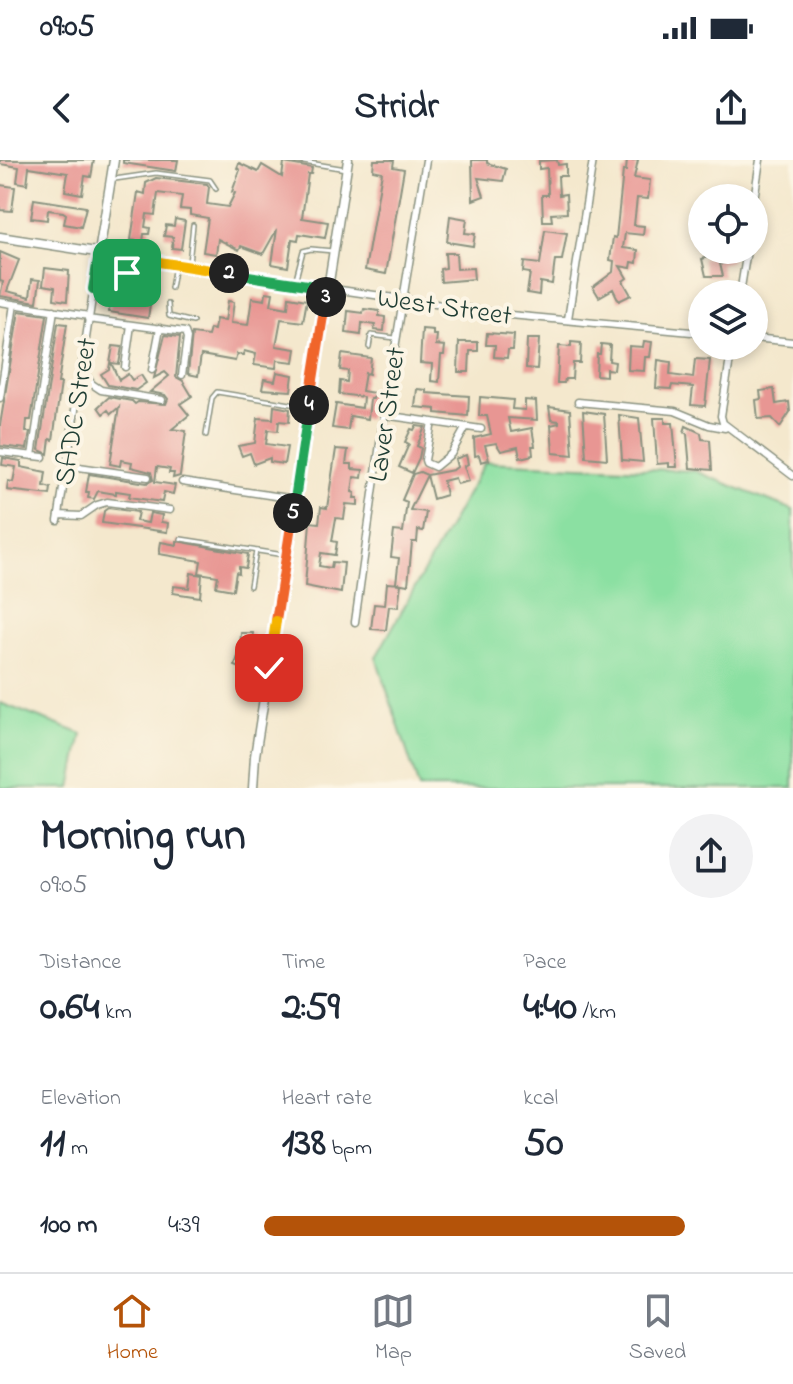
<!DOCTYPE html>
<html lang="en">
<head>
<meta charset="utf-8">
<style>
	body { margin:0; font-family:"Indie Flower",sans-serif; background:#f2f2f3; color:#1f2937; height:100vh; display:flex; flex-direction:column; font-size:30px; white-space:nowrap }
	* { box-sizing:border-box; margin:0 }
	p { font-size:26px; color:#747a83 }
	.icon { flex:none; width:44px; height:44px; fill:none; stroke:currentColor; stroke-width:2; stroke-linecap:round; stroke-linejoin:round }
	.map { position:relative; height:628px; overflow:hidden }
	.side { display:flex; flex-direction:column; background:#fff; flex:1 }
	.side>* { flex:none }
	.buttons { position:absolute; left:688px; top:24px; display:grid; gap:16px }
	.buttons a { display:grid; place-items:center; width:80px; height:80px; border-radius:50%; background:#fff; box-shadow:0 4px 12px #0003; font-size:40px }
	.pin { position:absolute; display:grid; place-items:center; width:68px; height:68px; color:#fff; margin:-34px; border-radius:16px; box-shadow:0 4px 12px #0006 }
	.km { position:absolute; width:40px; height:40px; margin:-20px; border-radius:50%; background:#222; color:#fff; font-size:22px; line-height:40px; text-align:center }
	.round { display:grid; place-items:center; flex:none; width:84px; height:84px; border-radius:42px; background:#f2f2f3 }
	.head { display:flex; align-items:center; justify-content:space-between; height:136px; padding:0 40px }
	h1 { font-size:44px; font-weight:700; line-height:60px }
	.figures { display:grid; grid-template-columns:repeat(3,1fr); gap:12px; height:136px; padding:8px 40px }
	.figures div { display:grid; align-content:center }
	.figures b { font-size:40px; font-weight:700 }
	.figures small { font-size:22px; font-weight:400 }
	.figures p { font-size:22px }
	ul { padding:0 40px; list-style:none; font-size:26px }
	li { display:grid; grid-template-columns:128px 96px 1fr; align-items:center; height:60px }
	li i { height:20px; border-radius:10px; background:#b45309 }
	.status { display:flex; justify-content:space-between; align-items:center; height:56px; padding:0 40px; background:#fff; direction:ltr }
	.status svg { height:22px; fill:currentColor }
	header { display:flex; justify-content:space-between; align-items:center; height:104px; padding:0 40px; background:#fff; font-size:36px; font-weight:700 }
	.tabs { display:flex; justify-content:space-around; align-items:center; height:112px; border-top:2px solid #e0e1e3; background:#fff; font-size:22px; color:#747a83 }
	.tabs a { display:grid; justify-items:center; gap:4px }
	.tabs .current { color:#b45309 }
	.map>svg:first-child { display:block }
	.green { fill:#8be0a2; stroke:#558e6b; stroke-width:2 }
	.building { fill:#e89693 }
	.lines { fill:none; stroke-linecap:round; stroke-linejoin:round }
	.lane-casing { stroke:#8a9280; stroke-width:6 }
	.street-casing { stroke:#8a9280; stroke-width:9 }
	.secondary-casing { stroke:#8a9280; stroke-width:11 }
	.lane { stroke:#fff; stroke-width:3 }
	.street { stroke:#fff; stroke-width:6 }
	.secondary { stroke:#fff; stroke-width:8 }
	.split-1-casing { stroke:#fff; stroke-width:16 }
	.split-2-casing { stroke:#fff; stroke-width:16 }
	.split-3-casing { stroke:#fff; stroke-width:16 }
	.split-4-casing { stroke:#fff; stroke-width:16 }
	.split-5-casing { stroke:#fff; stroke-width:16 }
	.split-6-casing { stroke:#fff; stroke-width:16 }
	.split-7-casing { stroke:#fff; stroke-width:16 }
	.split-1 { stroke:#22a559; stroke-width:10 }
	.split-2 { stroke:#f5b400; stroke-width:10 }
	.split-3 { stroke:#22a559; stroke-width:10 }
	.split-4 { stroke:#f0652b; stroke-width:10 }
	.split-5 { stroke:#22a559; stroke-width:10 }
	.split-6 { stroke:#f0652b; stroke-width:10 }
	.split-7 { stroke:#f5b400; stroke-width:10 }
	.labels { text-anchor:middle; stroke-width:8; stroke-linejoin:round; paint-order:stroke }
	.street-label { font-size:28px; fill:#1f3d34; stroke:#fcf5e5 }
</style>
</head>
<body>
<div class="status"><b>09:05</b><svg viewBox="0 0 49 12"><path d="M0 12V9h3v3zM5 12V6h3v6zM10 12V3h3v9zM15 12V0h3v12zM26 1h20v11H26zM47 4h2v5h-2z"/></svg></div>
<header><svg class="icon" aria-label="back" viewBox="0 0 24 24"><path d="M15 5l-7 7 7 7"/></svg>Stridr<svg class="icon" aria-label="share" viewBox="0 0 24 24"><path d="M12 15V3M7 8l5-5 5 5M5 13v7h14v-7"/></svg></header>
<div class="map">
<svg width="793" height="628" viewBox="0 0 793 628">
	<rect width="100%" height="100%" fill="#fcf5e5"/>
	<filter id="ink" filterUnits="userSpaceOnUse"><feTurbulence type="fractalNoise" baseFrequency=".0125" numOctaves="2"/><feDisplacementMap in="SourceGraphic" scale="16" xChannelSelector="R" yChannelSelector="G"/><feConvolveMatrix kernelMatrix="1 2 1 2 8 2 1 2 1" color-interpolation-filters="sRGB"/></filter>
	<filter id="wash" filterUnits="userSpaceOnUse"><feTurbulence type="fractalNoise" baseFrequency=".006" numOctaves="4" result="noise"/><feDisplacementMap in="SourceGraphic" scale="32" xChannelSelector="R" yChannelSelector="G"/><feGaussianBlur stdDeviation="1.8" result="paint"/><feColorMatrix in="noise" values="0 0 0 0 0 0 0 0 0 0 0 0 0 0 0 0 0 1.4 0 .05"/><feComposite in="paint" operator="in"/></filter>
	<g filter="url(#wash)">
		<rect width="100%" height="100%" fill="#f4e8cd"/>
		<path class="green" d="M485,302L695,311L793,350V628H419L376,497Z
			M0,543L82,574L71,628H0Z"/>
		<g id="blocks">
			<path class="building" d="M0,0H94L91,17L85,16L82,34L65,31L68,13L29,7L27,24L17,22L19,7L0,4Z
				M123,0H178L176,11L123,3Z
				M374,0H394L393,7L404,9L386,114L365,110L382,12L373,10Z
				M472,0H487V3L506,9L503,21L478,18L484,36L473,40Z
				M557,0L558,5L566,4V16H558L559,35L566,34L567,53L551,54L552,61H543L542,35H548L547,8L539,9V1Z
				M627,0H638L634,18L650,20L648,39L637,38L634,65L644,66L643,75L625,73L623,88L638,90L637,103L632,102L631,108L620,106L627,118L623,121L631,135L619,141L613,129L599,137L593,127L613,112L614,101L610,100L613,77L616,78L623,11H626Z
				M239,3L258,12L262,5L282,17L284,3L312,8L311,14H308L302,58L328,62L325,78L299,74L298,80L292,79L288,107L272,104L277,69L263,94L241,86L239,90L218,79L216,94L203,92L208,58L190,55V50L180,49L182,36L158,33L155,55L147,54L145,67L150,68L149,74H144L143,82L131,80L138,32L145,34L146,23L156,18L207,24L209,27L207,44L228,47L235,33L232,32L240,10L237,8Z
				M0,25L15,27L12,51L0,50Z
				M34,39L86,47L81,67L64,64L66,54L63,52L48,50L47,60L31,58Z
				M450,56L467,59L465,73L475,74L473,86L447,82Z
				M175,59L185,61L181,89L172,88L173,77L164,76L166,65L174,66Z
				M545,70L567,73L562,100H555L552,124L540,122L539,135L527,133L530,113L523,112L524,102L540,104Z
				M728,90L731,101L720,104L723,116H706L702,99L709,97L708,94Z
				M0,92L19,100L7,131L30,137L32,119L40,120L37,142L0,136L3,122L0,121Z
				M445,93H456L457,109L473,108L474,119L441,122L440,109L446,108Z
				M45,108L69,111L67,141L54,139L55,127L43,125Z
				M135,122L153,125L148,158L109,152L111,136H132Z
				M266,132L273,133L271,145L288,148L289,137L307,140L303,162L281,159L276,186L296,189L294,202L277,200L276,208L254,205L256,194L244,191L243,195L237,194L235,201L201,195L198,216L188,214L192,174L208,176L210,169L214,170L216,159L225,161L228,141L234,142L231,163L248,165L252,138L265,140Z
				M364,149L379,151V156L385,157L384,171L374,170L375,165L362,163L361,175L346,173L348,151L363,153Z
				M19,151L47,155L31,260H27L26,272H30L27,289L0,286V265Z
				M58,163L67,164L58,223H61L53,280L50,279L48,294L39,290Z
				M422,169L433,170V175H437L436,185L445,186L444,195H441L439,222L431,221L432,204L420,203Z
				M487,173L514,175L513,190H508L507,198L494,197L495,185H486Z
				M165,175L180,177L176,217L183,221L192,236L180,244L189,255L172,269L186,271L180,316L173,318L174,313H169L170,309L157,307L155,322L175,325L173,334L164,332L162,342L129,337L130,333L116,331V334L98,331L94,339L88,338L89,332H86L89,314L147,323L153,320L151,312L131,307L132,302L121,300L120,306L110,304L119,247L111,254L108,250L103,254L98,247L109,237L132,241L135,244L138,242L166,244L168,239L165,235L150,232L169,216L165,212L154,218Z
				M527,179H539L537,209L526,208Z
				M644,181L652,182L650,197H645L644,211L628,210L629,186L643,187Z
				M459,182H478V191H470L469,212H458Z
				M571,182L581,183L580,203H573L572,219H565L564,223H557L559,186L571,187Z
				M601,184L610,185L609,201L615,202L614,210L606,209V216L596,215L597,194H600Z
				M113,186L122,187L119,204L111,203L119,220L128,214L132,220L141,215L146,223L136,230L108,225L101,214L109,209Z
				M342,194L371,198L369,214L365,213L362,231L374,233L373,239H370L368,259L350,256L348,270L332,268L336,244L362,248L363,237L339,234L340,221L347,222L348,211L340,210Z
				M695,199L710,200L705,246L691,245L693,227L672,225L671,229L656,228L658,200L671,202L670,215L693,218Z
				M277,212L293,215L291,231L262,229L264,219L275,221Z
				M417,229L426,230V233L469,236L468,256L436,253V249L415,247Z
				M774,229L776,244L789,242L790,252L780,267L772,258L758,259L756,240L761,239L760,231Z
				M480,237L513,240L512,249L525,250V240L536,241L537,260L508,258L511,272L532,268L535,286H532L533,295L520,298L518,287L501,291L496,283L485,285L489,300L481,302L479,295L475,296L474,278L491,274L487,256H479Z
				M274,246L290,249L289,262L279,261L278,271L268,270L266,284L287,287L284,304L270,302V298L254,304L250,293L242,296L238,286L255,283L258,258L273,259Z
				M549,247L570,250L573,295L553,293L551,265L559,263V261L551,260Z
				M583,251L604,254L607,299L586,297Z
				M619,255L639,258L643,302L622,300Z
				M654,258H665V263H673L677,307H669V303L657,304Z
				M416,266L425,267L417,286L421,288L419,298L412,313L399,307L409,284L405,282L411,269L414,270Z
				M686,266L701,273L702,279L710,280L712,310L690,308L687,274L684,272Z
				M336,289L348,290L346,304H352V309L363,310L362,318L354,317L352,332L355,333L354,338H358V345L346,344L344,359L336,358L332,381L337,382L335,395L321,393L319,406L331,408L332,402L344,403L341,433L305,426L310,362L319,363L321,347L327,348Z
				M466,295L468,304L464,306L469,321L457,324L455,318L443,321L446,335L433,339L427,315L453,310L457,307L455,299Z
				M3,298L21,301V307L46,312L44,326L51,328L50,335L7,330L8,321L13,322L16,307L2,305Z
				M420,312L427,315L410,350L426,352L423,371L418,370L417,382H412L408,425L396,423L399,398L391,397L394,371L403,372L407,342L402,340L413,314Z
				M108,348L138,352L136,361L148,363L150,353L162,355L161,362L168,363L167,372L102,363L104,351Z
				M177,381L248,394L246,408L239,407V413L236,412L233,430L216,427L218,416L199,413L201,401L159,394L161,382L177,385Z
				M191,413L202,415L200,437L173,433L174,426L189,428Z
				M387,423L401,424L398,447L389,446L386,470L371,469L374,444L385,445Z
				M241,473H253L252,492L246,510L235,506L240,490Z"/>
		</g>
	</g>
	<g filter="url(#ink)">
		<use href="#blocks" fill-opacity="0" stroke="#8a9280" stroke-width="2"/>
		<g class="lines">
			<g class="lane-casing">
				<path id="lane" d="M291,0L346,9
					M115,19L156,13L210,20L216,29
					M189,103L193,65
					M295,122L303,91L311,89L333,91
					M171,128L175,105
					M95,130L122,133L127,113
					M168,144L169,156L193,162
					M369,187L371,175L395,178
					M206,275L212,238L217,232L309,247
					M181,379L284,395
					M250,426L256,391"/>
			</g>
			<g class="street-casing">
				<path id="street" d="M754,40L760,0
					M327,128L510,155L702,173
					M740,134L747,90
					M0,142L89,156
					M88,159L185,172L187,178L182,215
					M568,159L593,0
					M754,178L793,182
					M732,186L721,256L723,263L793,316
					M125,207L131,165
					M81,208L92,224L101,230L162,240
					M152,210L160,168
					M0,238L14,144
					M578,242L675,251L709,265L725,268
					M384,255L481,269
					M432,262L425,300L426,303L435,307L451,294L466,267
					M0,292L43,297
					M32,296L54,150
					M65,305L148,317
					M182,322L295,339
					M59,355L81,356L97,345L107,342L170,350
					M58,361L99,93
					M355,462L384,255L426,0"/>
			</g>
			<g class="secondary-casing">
				<path id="secondary" d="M0,77L327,128
					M99,93L114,0
					M253,628L255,596L348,0"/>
			</g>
			<use href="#lane" class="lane"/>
			<use href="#street" class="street"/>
			<use href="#secondary" class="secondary"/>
		</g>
	</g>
	<g class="lines" filter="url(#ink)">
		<g class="split-1-casing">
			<path id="split-1" d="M121,96L99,93L93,129L122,133L127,113"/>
		</g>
		<g class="split-2-casing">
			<path id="split-2" d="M121,96L229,113"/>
		</g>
		<g class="split-3-casing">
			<path id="split-3" d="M229,113L327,128L326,137"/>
		</g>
		<g class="split-4-casing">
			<path id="split-4" d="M309,245L326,137"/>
		</g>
		<g class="split-5-casing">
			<path id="split-5" d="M293,353L309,245"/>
		</g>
		<g class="split-6-casing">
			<path id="split-6" d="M276,461L293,353"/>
		</g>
		<g class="split-7-casing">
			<path id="split-7" d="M269,508L276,461"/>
		</g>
		<use href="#split-1" class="split-1"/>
		<use href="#split-2" class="split-2"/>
		<use href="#split-3" class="split-3"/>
		<use href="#split-4" class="split-4"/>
		<use href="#split-5" class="split-5"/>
		<use href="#split-6" class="split-6"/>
		<use href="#split-7" class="split-7"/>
	</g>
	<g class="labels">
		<g class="street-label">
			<text transform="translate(445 145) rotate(8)" y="10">West Street</text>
			<text transform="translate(74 251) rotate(-81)" y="10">SADC Street</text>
			<text transform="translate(385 254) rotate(-82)" y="10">Laver Street</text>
		</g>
	</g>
</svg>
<div class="buttons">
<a><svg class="icon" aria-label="locate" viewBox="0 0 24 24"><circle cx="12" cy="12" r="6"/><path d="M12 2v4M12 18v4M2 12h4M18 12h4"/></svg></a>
<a><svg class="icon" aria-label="layers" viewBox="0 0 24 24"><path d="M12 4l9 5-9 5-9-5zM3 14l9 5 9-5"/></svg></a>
</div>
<div class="pin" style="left:127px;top:113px;background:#1e9e55"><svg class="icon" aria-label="arrive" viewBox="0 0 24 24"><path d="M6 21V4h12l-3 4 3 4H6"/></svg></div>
<div class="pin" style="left:269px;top:508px;background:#d93025"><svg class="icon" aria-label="check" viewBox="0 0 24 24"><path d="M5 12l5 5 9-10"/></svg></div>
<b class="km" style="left:229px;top:113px">2</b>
<b class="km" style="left:326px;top:137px">3</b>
<b class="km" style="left:309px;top:245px">4</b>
<b class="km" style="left:293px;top:353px">5</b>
</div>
<section class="side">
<div class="head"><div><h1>Morning run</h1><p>09:05</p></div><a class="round"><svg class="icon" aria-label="share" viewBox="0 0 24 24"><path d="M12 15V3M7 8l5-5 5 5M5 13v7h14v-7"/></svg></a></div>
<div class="figures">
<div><p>Distance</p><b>0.64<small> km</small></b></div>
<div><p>Time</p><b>2:59</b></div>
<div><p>Pace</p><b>4:40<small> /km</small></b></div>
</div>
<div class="figures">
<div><p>Elevation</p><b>11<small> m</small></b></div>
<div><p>Heart rate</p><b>138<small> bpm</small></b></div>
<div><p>kcal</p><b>50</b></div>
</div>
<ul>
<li><b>100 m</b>4:39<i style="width:86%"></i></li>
</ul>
</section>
<nav class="tabs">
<a class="current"><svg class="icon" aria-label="home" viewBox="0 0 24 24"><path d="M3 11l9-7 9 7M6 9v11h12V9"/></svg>Home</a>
<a><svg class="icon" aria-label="map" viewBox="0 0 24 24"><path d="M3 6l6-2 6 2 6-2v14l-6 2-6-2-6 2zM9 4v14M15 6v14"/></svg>Map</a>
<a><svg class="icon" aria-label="saved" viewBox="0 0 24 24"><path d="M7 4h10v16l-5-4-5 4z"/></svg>Saved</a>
</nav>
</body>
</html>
